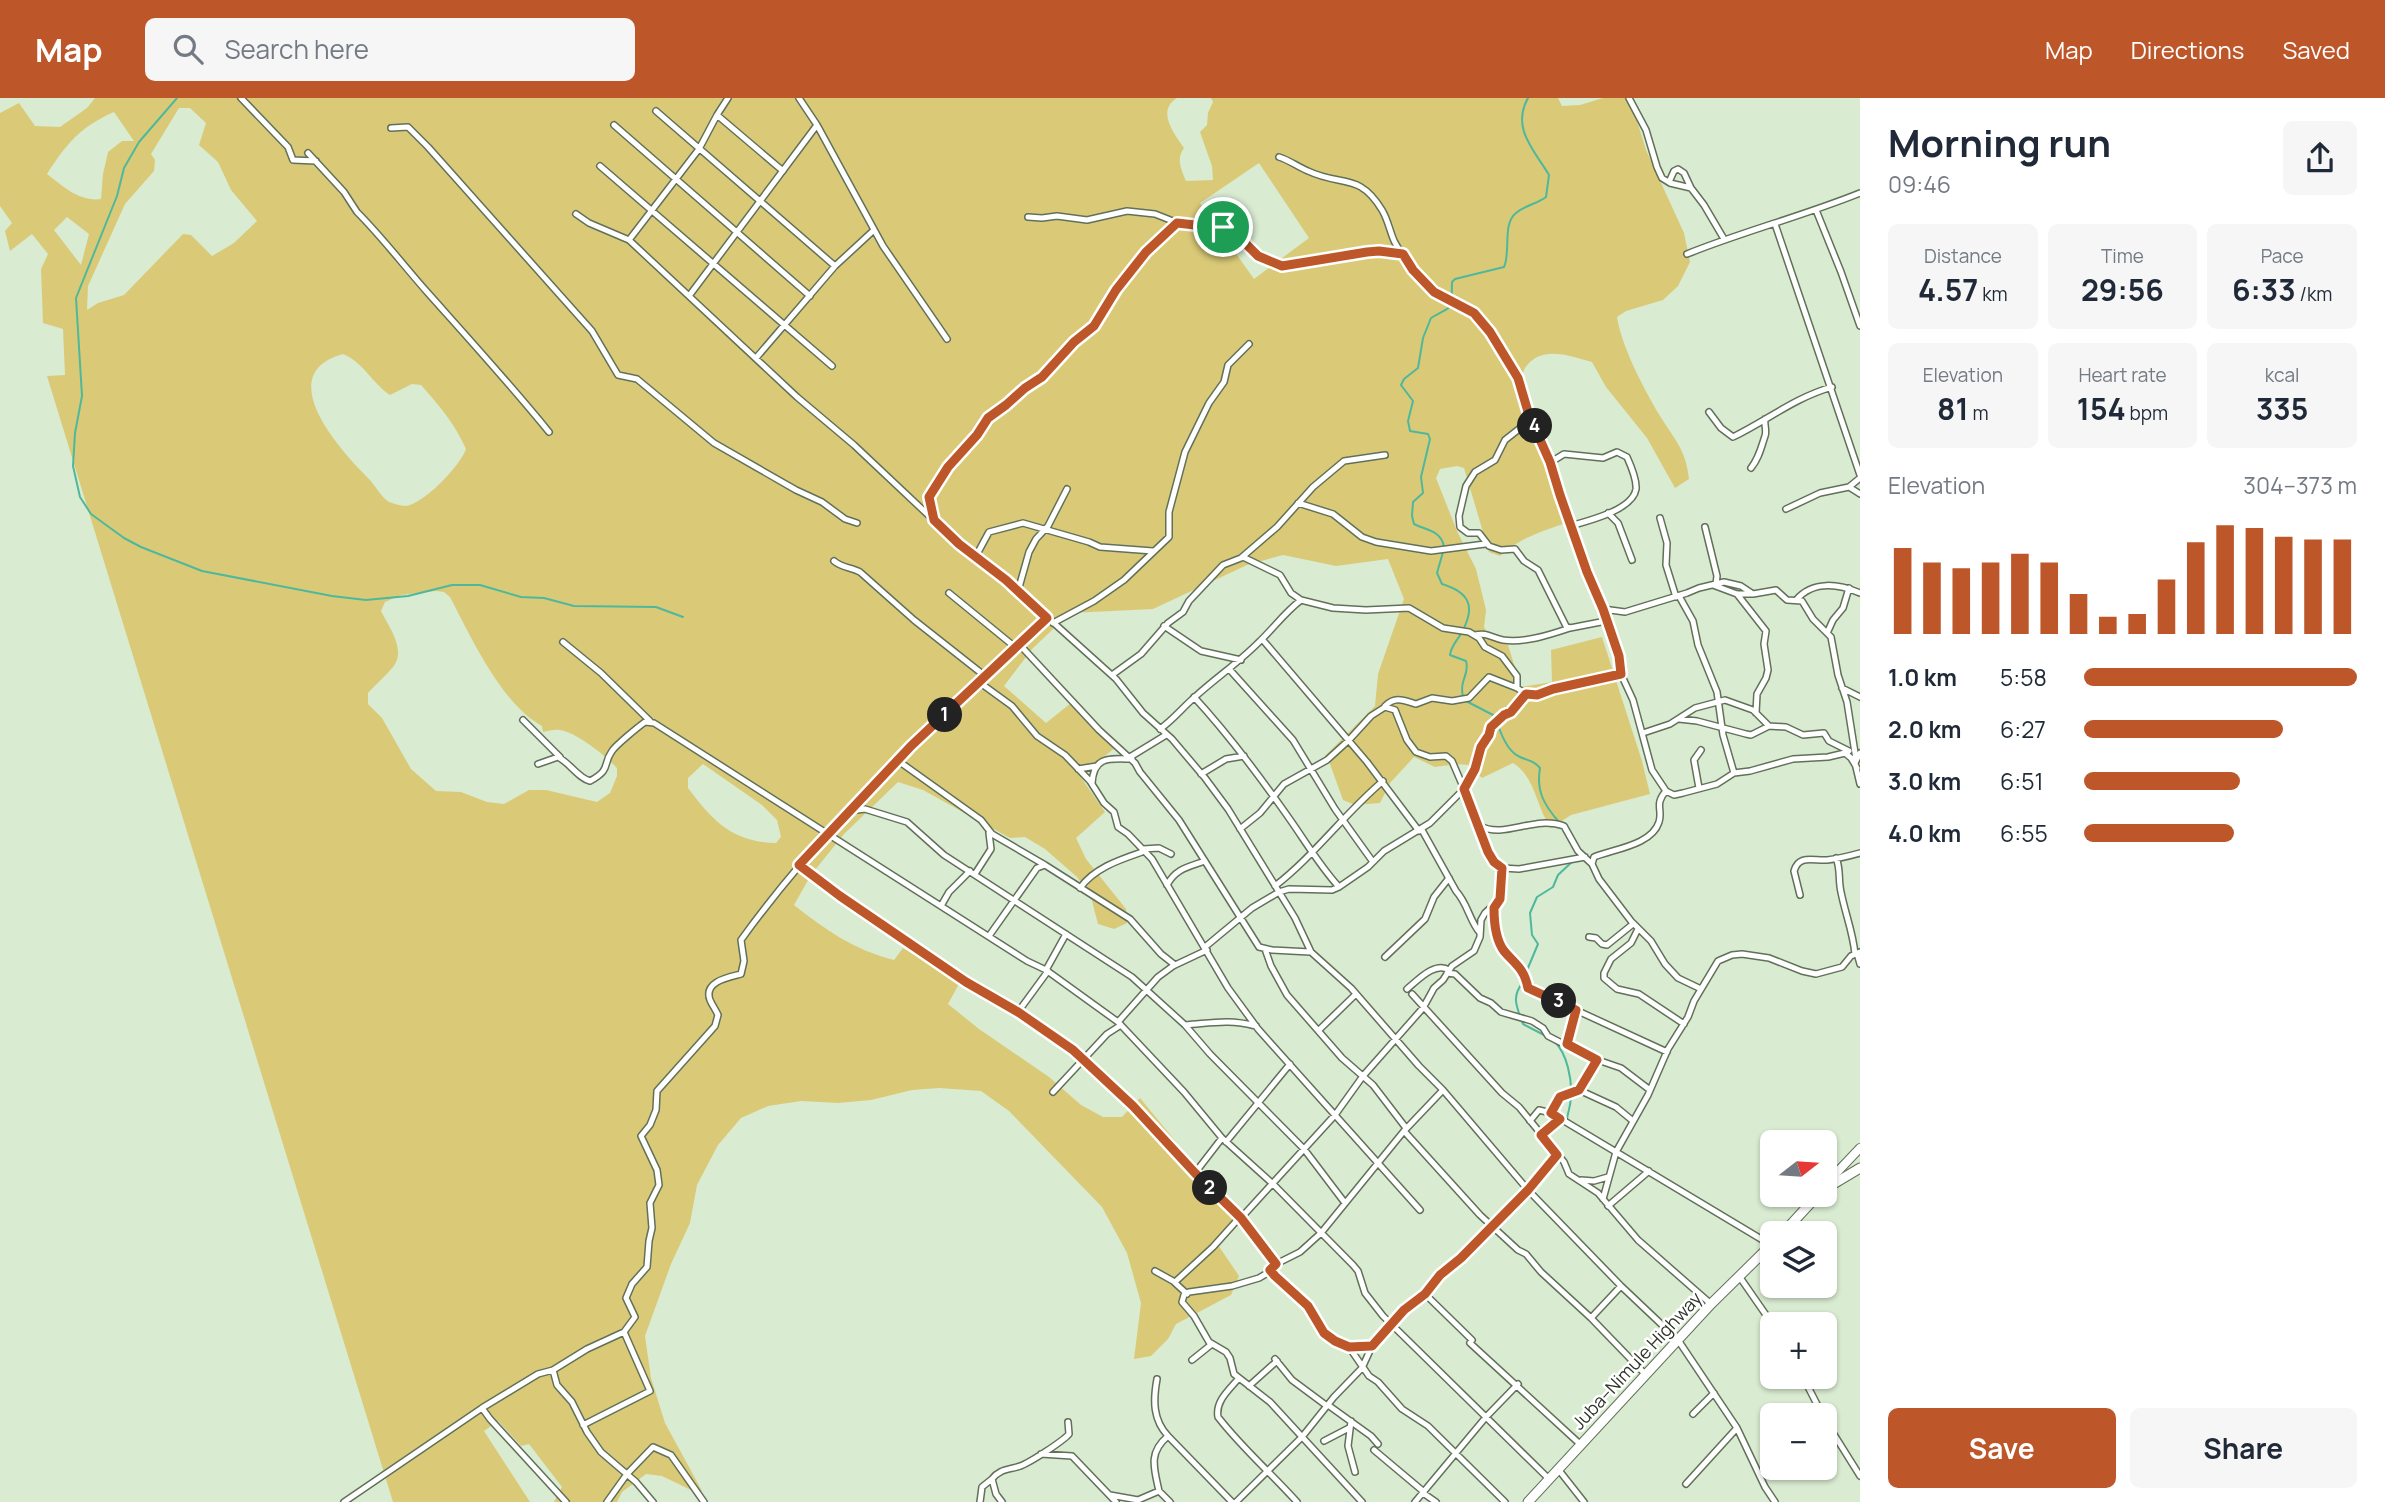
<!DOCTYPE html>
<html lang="en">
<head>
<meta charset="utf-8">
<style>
	body { margin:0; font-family:Manrope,sans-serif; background:#f6f6f7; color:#1f2937; height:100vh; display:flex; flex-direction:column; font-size:26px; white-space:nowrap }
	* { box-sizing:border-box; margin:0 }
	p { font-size:23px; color:#747a83 }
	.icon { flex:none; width:38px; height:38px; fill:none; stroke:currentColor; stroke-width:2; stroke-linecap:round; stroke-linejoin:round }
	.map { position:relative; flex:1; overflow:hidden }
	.drawer { display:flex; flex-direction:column; background:#fff; width:525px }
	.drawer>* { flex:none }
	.needle { width:46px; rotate:73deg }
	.buttons { position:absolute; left:1760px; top:1032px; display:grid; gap:14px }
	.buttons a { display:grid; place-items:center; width:77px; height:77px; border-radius:10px; background:#fff; box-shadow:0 2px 5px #0004; font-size:35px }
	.pin { position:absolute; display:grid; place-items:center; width:60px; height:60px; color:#fff; margin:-30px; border:4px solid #fff; border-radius:50%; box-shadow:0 2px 7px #0007 }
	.km { position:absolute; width:35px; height:35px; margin:-18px; border-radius:50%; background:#222; color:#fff; font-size:19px; line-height:35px; text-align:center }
	.round { display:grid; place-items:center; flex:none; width:74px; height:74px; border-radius:10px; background:#f6f6f7 }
	.summary { display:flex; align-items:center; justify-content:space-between; height:119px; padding:0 28px }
	h1 { font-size:38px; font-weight:700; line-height:52px }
	.stats { display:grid; grid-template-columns:repeat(3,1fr); gap:10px; height:119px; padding:7px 28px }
	.stats div { display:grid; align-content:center; border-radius:10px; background:#f6f6f7; text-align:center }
	.stats b { font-size:30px; font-weight:700 }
	.stats small { font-size:19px; font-weight:400 }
	.stats p { font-size:19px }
	.chart { height:196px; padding:14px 28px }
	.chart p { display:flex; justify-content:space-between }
	.chart svg { width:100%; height:126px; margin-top:7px; stroke:#bd572a; stroke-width:6 }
	.primary-button { display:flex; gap:14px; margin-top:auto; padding:14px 28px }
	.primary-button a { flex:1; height:80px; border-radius:10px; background:#bd572a; color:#fff; font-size:28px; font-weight:700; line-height:80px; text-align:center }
	.primary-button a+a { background:#f6f6f7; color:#1f2937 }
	ul { padding:0 28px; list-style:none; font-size:23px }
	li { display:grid; grid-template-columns:112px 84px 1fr; align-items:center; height:52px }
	li i { height:18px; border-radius:9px; background:#bd572a }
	header { display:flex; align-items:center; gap:42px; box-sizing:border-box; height:98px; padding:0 35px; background:#bd572a; color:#fff }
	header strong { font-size:33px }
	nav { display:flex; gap:38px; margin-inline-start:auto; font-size:24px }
	.search { width:490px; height:63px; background:#f6f6f7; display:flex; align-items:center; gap:18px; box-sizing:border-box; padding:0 24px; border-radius:10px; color:#747a83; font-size:26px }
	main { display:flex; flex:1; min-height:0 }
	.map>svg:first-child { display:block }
	.green { fill:#daca78; fill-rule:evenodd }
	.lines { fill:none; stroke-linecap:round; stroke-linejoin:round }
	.stream { stroke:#4eb89c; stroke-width:2 }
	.minor-casing { stroke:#617159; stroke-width:8 }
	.secondary-casing { stroke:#617159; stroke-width:10 }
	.primary-casing { stroke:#617159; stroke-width:11 }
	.minor { stroke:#fff; stroke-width:5 }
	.secondary { stroke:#fff; stroke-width:8 }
	.primary { stroke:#fff; stroke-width:9 }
	.route-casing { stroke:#fff; stroke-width:14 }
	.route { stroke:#bd572a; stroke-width:9 }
	.labels { text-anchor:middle; stroke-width:5; stroke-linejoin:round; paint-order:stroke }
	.street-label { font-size:18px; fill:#2e352a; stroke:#fff }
</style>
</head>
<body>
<header>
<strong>Map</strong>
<div class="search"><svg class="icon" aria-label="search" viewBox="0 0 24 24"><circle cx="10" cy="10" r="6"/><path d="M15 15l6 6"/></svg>Search here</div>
<nav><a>Map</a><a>Directions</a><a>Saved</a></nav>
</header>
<main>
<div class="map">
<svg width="1860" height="1404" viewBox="0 0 1860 1404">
	<rect width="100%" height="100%" fill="#d9ebd1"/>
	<path class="green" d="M95,0H1177C1156,13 1174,35 1184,50C1176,61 1181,71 1186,83L1213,82L1212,68L1200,34L1207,27L1208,15L1213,4L1211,0H1558L1562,8L1580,7L1603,0H1630L1646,52L1684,135L1690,164L1678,188L1663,202L1626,213L1617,219C1622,250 1644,291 1660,318C1675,342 1686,352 1689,381L1675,390L1647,340L1606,289L1592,264C1570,258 1541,246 1525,270C1522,275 1522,285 1521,292L1563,426C1540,434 1518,441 1500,458L1489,454L1464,370L1457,368L1440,371L1436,380L1457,433L1476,471L1486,512L1484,529L1491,542L1508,547L1521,589L1552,584L1551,552L1602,539L1642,663L1650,696L1571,717L1551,730C1536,710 1536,679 1513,665L1482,680L1469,667L1456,666L1435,669L1414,659L1390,685L1380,705L1355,707L1343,702L1330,666L1325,658L1375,608L1378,576L1404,501L1388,461L1336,468L1283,457L1247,467L1153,511L1070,515L1032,551L1004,588L1046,625L1076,601L1116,649L1080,678L1105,714L1076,740L1086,761L1126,811L1127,825L1114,831L1098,826L1091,799L1077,779L1045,751L1025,739L1010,740L923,692L898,684L844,736L811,777L794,807C826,832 854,852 894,862L903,850L960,884L948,906L979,931L1049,979L1081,1007L1103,1019H1122L1140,1000L1194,1066L1243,1118L1216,1144L1239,1178L1231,1197L1176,1226L1168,1241L1151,1258L1134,1261L1141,1205L1127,1155L1102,1109L1009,1013L981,993L939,990L912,992L871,1002L838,1005L801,1003L768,1008L741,1020L718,1047L697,1087L690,1125L671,1166L645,1238L651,1280L665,1325L702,1393L695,1394L662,1378L646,1376L622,1394L617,1404H554L562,1389L529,1346L521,1348L498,1323L484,1333L530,1404H393L47,278L65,277L63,231L43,225L41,171L48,156L32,136L10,153L5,133L12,125L0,108V15L19,5L35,28L60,29L87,10ZM179,10H190L206,25L199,47L218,64L231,92L257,123L234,145L212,158L191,137L183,136L124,197L98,205L87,212L88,188L125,106L154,73L155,62L151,56ZM114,14L134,43H122L108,54L103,76L101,101C80,104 64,89 47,76C67,45 80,29 114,14ZM1259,65L1309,140L1254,181L1200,105ZM67,119L89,136L81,167L54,132ZM343,256C364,265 372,285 390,297L412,286L421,287C439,307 455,326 466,351C460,368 423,407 405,408C401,408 392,405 389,404C381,399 375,387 368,380C340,352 271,276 343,256ZM436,493L444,494L450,499C471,539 502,607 542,628L543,634C548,633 555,631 560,632C576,634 606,658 617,670V678L610,695L597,704L546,692H529L504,706L487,704L461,694L436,693L411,671L382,620L368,606V595C375,587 391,573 395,566C405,550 388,527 381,513L385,504L401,497ZM703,666L762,707L777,722L781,739L776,745C732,744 713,723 688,690V680Z"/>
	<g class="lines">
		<path class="stream" d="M177,0L139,44L124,70L117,98L76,200L82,298L75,335L73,368L80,399L91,416L124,440L141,449L202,473L332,498L366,502L408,498L452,487H480L521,499L544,500L574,508L656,509L683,519
			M1444,449C1442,433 1426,432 1414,426L1412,418L1413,404L1423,395L1421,379L1430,341L1428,336L1410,333L1408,323L1413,303L1401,287L1404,281L1418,270L1423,240L1431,220C1456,205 1451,215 1452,184L1455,181L1504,169C1511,154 1502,126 1516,115C1525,107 1537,106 1546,99L1549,77C1534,52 1511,30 1528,0
			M1443,454L1437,475L1442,486C1468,494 1476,507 1463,532C1459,541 1451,547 1450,557L1466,563C1470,577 1459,581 1463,599
			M1466,603L1495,618L1496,621
			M1498,627C1502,639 1508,654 1520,659C1529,663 1533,662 1540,670C1536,693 1544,707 1559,724
			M1525,877L1538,846L1532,837L1530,815L1537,799L1553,789L1558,777L1574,762
			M1524,883C1511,898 1516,908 1523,926L1544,937
			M1555,944C1567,956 1572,981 1571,998C1571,1006 1568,1014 1567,1021"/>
		<g class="minor-casing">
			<path id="minor" d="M241,0L288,49L293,62L316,63
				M799,0L817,27L883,148L947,241
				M1629,0L1646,32L1657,69L1662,80L1670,85L1691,90L1704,107L1724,141
				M656,13L835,168
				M717,17L728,0
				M614,27L810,198
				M391,30L408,29L428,49L592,233L618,277L637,281L714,345L796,392L822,404L845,421L857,425
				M308,55L344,94L357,114C382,139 404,168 428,195C469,241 510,286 549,334
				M1279,59C1289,62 1298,69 1308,73C1342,89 1359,74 1382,112C1391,127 1390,143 1403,156
				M600,68L832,268
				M1669,84L1674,73L1678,71L1684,75L1691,90
				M1816,112L1841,174L1860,228
				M576,116L589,125L629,142L797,299L854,347L959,446L1006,482L1116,581L1143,615L1172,641L1205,680L1228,711L1295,820L1311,854L1351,890L1419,968L1443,992L1528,1092L1621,1188L1678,1242L1737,1330L1765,1389L1775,1404
				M1028,119L1042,120L1057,118L1087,122L1127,113L1155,116L1183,127L1223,129L1231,131L1258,158L1282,168L1379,153L1403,156L1413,172L1435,194L1474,215L1490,234L1518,280L1529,317L1546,351L1587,474L1603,511L1619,558L1621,576L1633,602L1652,672L1666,693L1674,697L1683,695L1717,686L1734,675L1750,673L1793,661L1828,659L1845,655L1851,660L1857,670
				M1775,126L1860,377
				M629,142L699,51L717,17L783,73
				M1687,156C1744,133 1803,118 1860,95
				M689,198L817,27
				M756,260L835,168L874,132
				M1709,314L1721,330L1733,339C1768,322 1794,300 1832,289
				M1529,317L1519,331L1505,342L1495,362L1475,374L1466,388L1459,418L1460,429L1468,435H1479L1489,448L1501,452L1515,451L1524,463L1538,472L1566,528L1570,530L1606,523
				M1551,364L1564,356L1603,360L1617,354L1627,359C1631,368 1637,381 1636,391C1633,412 1588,423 1570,428
				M1751,370C1759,360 1761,350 1765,338C1767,333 1764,327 1765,321
				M1849,389L1860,396
				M1298,405L1333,416L1362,439L1376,444L1431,453L1485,446
				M1786,411L1820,395L1849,389L1860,380
				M1608,415L1618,425L1632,462
				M1660,420L1667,445L1666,467L1676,499
				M934,422L929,399L948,369L977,336L988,320L1006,307L1025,290L1042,279L1074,244L1094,228L1116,193L1146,154L1177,125
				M1705,429L1717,478L1716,486
				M976,458L989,434L1023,425L1089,444L1100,449L1153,453
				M1243,459L1280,477L1291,495L1301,502
				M834,463C842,470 851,469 860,474L914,522L985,578
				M1713,487L1737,496H1753
				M1018,493L1029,454L1036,441L1048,428L1067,391
				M949,495L1015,549
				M1737,496L1766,533L1764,546L1768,572L1766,580L1757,596L1756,615
				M1679,498L1693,523L1698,547L1717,594L1723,637L1734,675
				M1796,502C1813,482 1839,486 1860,495
				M1603,511L1625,514L1687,495L1699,490L1724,484L1741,488L1753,496L1776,492L1787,502L1802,503L1813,521L1831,539L1838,577L1847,604L1856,661
				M1053,525L1094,503L1124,482L1169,439V414L1185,354L1209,305L1224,284L1228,267L1249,246
				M1164,528L1201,553L1241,562
				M1828,533L1833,522L1843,510L1849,490
				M1475,537C1487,534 1492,540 1503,542C1525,545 1549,537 1570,530
				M1262,541L1367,664L1419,733
				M563,544L601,575L650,623
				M1019,546L1099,632L1135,665L1140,674L1179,722L1259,849L1272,852L1310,854
				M1230,572L1293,642L1335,711L1373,764
				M1112,577L1141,556L1168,525L1183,514L1189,503L1223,467L1241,460L1277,429L1313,389L1344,363L1385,357
				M979,584L1012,608L1037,638L1065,657L1090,683L1104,705L1114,714L1118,729L1128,736L1152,761L1228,890L1258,931L1420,1112
				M1842,590L1860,599
				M1194,599C1230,638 1261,680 1291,723C1307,746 1320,768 1339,789
				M1385,608C1395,598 1403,602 1416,606L1432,600L1452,603L1469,600L1489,579L1517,590L1526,596L1537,597L1553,591L1621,576
				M1679,621L1697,623L1746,636L1751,637L1769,628
				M523,622L560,659
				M1160,631C1173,622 1183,609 1196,598C1217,579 1238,565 1258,545C1273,531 1284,515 1301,502L1333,510L1366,512L1409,510L1443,530L1469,534L1479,540L1485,549L1502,558L1517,578V590
				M1643,635L1670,626L1695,610L1725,602L1753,612L1769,628L1786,629L1803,637L1824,635L1829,643L1849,653
				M1860,655L1855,665L1860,686
				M1130,659L1166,637
				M897,662L981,722L992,736L1045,767
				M538,666L558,659C570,665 578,680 590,683C612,671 602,667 612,653C616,647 638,629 645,624L654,625L1027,863L1046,872L1118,924L1184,994L1222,1040L1273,1086L1353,1167L1358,1173L1365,1195L1383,1218L1549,1381
				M1078,671L1097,668
				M1201,676L1226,661L1244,658
				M1092,685C1094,657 1110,661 1132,661
				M1699,690L1694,662L1701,652
				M849,713L865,711L907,724L944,757L1132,879L1185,927L1210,956L1304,1051L1345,1105
				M1480,728C1505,741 1534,717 1564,728L1578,753L1592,766L1599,781L1631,823L1651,843L1665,866L1678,880L1701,891
				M1240,731L1260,715L1284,686L1327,662L1349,642L1371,618L1385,609L1395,612L1407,642L1416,654L1430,659L1446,658L1452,663L1479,726L1488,754L1494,764L1502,770L1519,771L1585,759
				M1422,732L1456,793C1468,806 1469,822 1480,835
				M1143,751L1159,750L1171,756
				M1836,760C1841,771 1838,782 1841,794C1845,815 1853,834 1855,856
				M1592,766L1594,759C1614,751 1652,747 1659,724C1663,712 1654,706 1666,693
				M799,767L840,798L966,884L1018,914L1073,952L1133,1008L1195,1075L1241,1120L1276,1166
				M975,776L991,751L989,735
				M1167,787C1176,770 1189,769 1205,763
				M1275,788C1315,757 1344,716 1383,683
				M1080,790C1095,769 1122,761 1145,753
				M1800,797L1794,773C1799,756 1813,763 1827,762C1838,761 1849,758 1860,755
				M941,808L949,794L970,773
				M1494,809C1494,824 1495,841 1504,853C1515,866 1524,870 1528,890L1667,954
				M1638,831L1631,845L1611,861L1604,875V880L1617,891L1639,896L1684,926
				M989,838L1037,770L1045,767L1130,821L1161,856L1175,867
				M1589,839L1596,840L1602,846L1607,847L1633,826
				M1205,849L1252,810L1279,794L1289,791L1332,792L1339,789L1368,769L1384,753L1430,725L1464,691L1477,666L1481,649L1490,635L1491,629L1504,617L1511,614L1526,596
				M1265,851L1271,868L1287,897L1342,960L1373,987L1406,1030
				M1857,855L1860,866
				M1385,859L1425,821L1434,799L1449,780
				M1046,872L1066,836
				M1447,875L1455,876L1480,900L1491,905L1501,914L1532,923L1543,930L1548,938L1589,959L1621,970L1650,992
				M1407,891C1418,882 1435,863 1449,872
				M1412,896L1502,995L1519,1009L1564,1064L1569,1076L1598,1095L1638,1142L1711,1206
				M1018,914L1048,873
				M1118,924L1158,879L1173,868L1207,852
				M1185,927C1213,925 1228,921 1256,928
				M1319,932L1356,896
				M1567,946L1576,912
				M1579,992L1597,962
				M1053,994L1107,936L1121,927
				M1551,1015L1560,999L1579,992L1616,1009L1633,1023
				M1530,1023L1539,1012L1551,1015L1771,1147
				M1404,1033L1480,1117L1518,1152L1526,1156L1541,1174L1591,1220L1646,1277
				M1541,1037L1560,1021
				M1226,1044L1290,966
				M1195,1075L1222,1040
				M1581,1082L1594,1083L1608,1079
				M1603,1101L1616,1054L1648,997L1668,951L1688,919L1694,903L1718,863L1732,857L1742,856L1769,860L1802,873L1816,876L1842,869L1851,858L1860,854
				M1608,1108L1649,1073
				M1241,1120L1335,1017L1363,978L1423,910L1434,890L1443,882L1452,868L1474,853L1480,839L1481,822L1485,815L1500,801L1502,770
				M1155,1173L1173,1183L1187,1196
				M1271,1173L1282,1186L1308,1208L1324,1235L1335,1243L1349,1249L1369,1278L1378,1284L1402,1311L1428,1328L1505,1404
				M1739,1178L1773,1227
				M1175,1184L1213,1149L1240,1119
				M1425,1196L1472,1242
				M1591,1220L1621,1188
				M1470,1245L1581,1347
				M1349,1249L1372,1248
				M1275,1261L1292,1282L1327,1308
				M1192,1262L1212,1246
				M553,1272L538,1276L482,1310L490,1321L566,1404
				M1803,1279L1823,1318
				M1239,1280C1230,1291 1215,1303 1218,1319C1242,1350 1271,1375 1297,1404
				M1157,1281C1153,1303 1153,1322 1168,1338
				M1249,1288L1277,1263
				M1328,1307L1371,1338L1378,1346
				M1693,1316L1714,1295
				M1825,1322L1860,1378
				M1351,1323L1348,1348L1355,1374
				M583,1327L650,1293L624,1234
				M1324,1343L1349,1330
				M1374,1352L1424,1394
				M1041,1356L1072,1358L1116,1404
				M1558,1371L1584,1404
				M1686,1386L1737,1330
				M1159,1393C1154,1370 1148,1355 1168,1338L1232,1404
				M1423,1395L1436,1404
				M1110,1397L1138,1402L1159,1393L1170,1404
				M344,1404L482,1310
				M607,1404L627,1376L653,1349L671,1357L704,1404
				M653,1404L636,1384L601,1354L587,1334L572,1304L557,1287L553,1272L587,1251L624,1234L635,1219L626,1200L632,1186L647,1169L649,1143L652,1130L650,1105L659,1087L657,1072L641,1038L650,1027L656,1012L657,993L715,928L718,917C716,912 712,907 710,902C703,883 730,879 741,876L744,863L741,842C805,753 882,676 962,601C991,574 1018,546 1047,520
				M980,1404L982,1389L992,1381
				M1002,1404L996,1396L992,1381C999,1372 1006,1372 1017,1369C1027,1367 1063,1343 1069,1336L1068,1324
				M1236,1404L1302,1339L1334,1299L1362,1270L1372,1248L1404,1212L1425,1196L1440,1177L1461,1160L1493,1128L1528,1092L1557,1057
				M1362,1404L1270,1304L1234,1276L1230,1260L1226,1254L1209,1244L1194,1218L1182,1204L1184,1197L1189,1194L1232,1188L1259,1180L1271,1173L1276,1166L1300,1154L1321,1135L1404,1033L1443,992
				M1415,1404L1486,1319L1518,1286"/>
		</g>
		<g class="secondary-casing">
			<path id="secondary" d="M1825,1087L1860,1050"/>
		</g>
		<g class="primary-casing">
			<path id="primary" d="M1825,1091L1860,1070
				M1782,1136L1818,1097
				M1528,1404L1711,1206L1773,1145"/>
		</g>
		<use href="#minor" class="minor"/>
		<use href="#secondary" class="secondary"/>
		<use href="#primary" class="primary"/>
	</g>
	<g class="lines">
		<g class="route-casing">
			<path id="route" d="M1177,125L1231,131L1258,158L1282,168L1367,154L1379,153L1403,156L1413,172L1434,194L1474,215L1490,234L1518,280L1529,317L1550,364L1560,397L1587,474L1603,511L1619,558L1621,576L1553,591L1537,597L1526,596L1511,614L1504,617L1491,629L1489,637L1481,649L1475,671L1464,691L1488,754L1494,764L1502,770L1500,801L1494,810C1494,824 1495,841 1504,853C1515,866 1524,870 1528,890L1576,912L1567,946L1597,962L1579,992L1560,999L1551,1015L1560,1021L1541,1037L1557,1057L1528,1092L1461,1160L1440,1177L1425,1196L1404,1212L1372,1248L1349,1249L1335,1243L1324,1235L1308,1208L1275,1178L1270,1172L1276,1166L1241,1120L1195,1075L1133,1008L1073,952L1018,914L966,884L840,798L799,767L911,648L1047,520L1006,482L959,446L934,422L929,399L948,369L977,337L988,320L1006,307L1025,290L1042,279L1074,244L1094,228L1116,192L1146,154Z"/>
		</g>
		<use href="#route" class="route"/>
	</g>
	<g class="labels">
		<g class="street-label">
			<text transform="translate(1637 1263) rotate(-47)" y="6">Juba–Nimule Highway</text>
		</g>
	</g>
</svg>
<div class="buttons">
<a><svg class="needle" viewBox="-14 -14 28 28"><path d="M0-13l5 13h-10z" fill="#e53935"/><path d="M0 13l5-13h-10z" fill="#747a83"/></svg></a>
<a><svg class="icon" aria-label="layers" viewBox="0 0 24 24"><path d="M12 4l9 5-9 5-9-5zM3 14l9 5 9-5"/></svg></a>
<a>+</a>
<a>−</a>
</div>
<div class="pin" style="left:1223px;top:129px;background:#1e9e55"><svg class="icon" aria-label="arrive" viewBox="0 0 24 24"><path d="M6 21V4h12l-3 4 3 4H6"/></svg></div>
<b class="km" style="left:945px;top:617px">1</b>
<b class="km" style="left:1210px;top:1090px">2</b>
<b class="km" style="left:1559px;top:903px">3</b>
<b class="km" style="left:1535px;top:328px">4</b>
</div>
<section class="drawer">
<div class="summary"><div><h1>Morning run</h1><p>09:46</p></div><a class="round"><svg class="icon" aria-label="share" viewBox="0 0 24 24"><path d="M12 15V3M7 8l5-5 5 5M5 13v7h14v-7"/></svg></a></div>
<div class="stats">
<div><p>Distance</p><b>4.57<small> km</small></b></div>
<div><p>Time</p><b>29:56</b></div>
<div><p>Pace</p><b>6:33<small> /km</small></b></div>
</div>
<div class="stats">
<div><p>Elevation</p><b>81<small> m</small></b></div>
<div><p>Heart rate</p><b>154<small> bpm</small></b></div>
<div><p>kcal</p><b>335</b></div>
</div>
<div class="chart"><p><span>Elevation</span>304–373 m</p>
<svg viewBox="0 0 160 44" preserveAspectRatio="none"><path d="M5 44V14M15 44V19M25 44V21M35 44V19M45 44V16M55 44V19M65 44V30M75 44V38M85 44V37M95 44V25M105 44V12M115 44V6M125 44V7M135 44V10M145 44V11M155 44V11"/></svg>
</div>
<ul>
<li><b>1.0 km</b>5:58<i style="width:100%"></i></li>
<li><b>2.0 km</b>6:27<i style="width:73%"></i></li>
<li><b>3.0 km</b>6:51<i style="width:57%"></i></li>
<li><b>4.0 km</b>6:55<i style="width:55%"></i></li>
</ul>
<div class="primary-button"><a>Save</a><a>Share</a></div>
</section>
</main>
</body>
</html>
